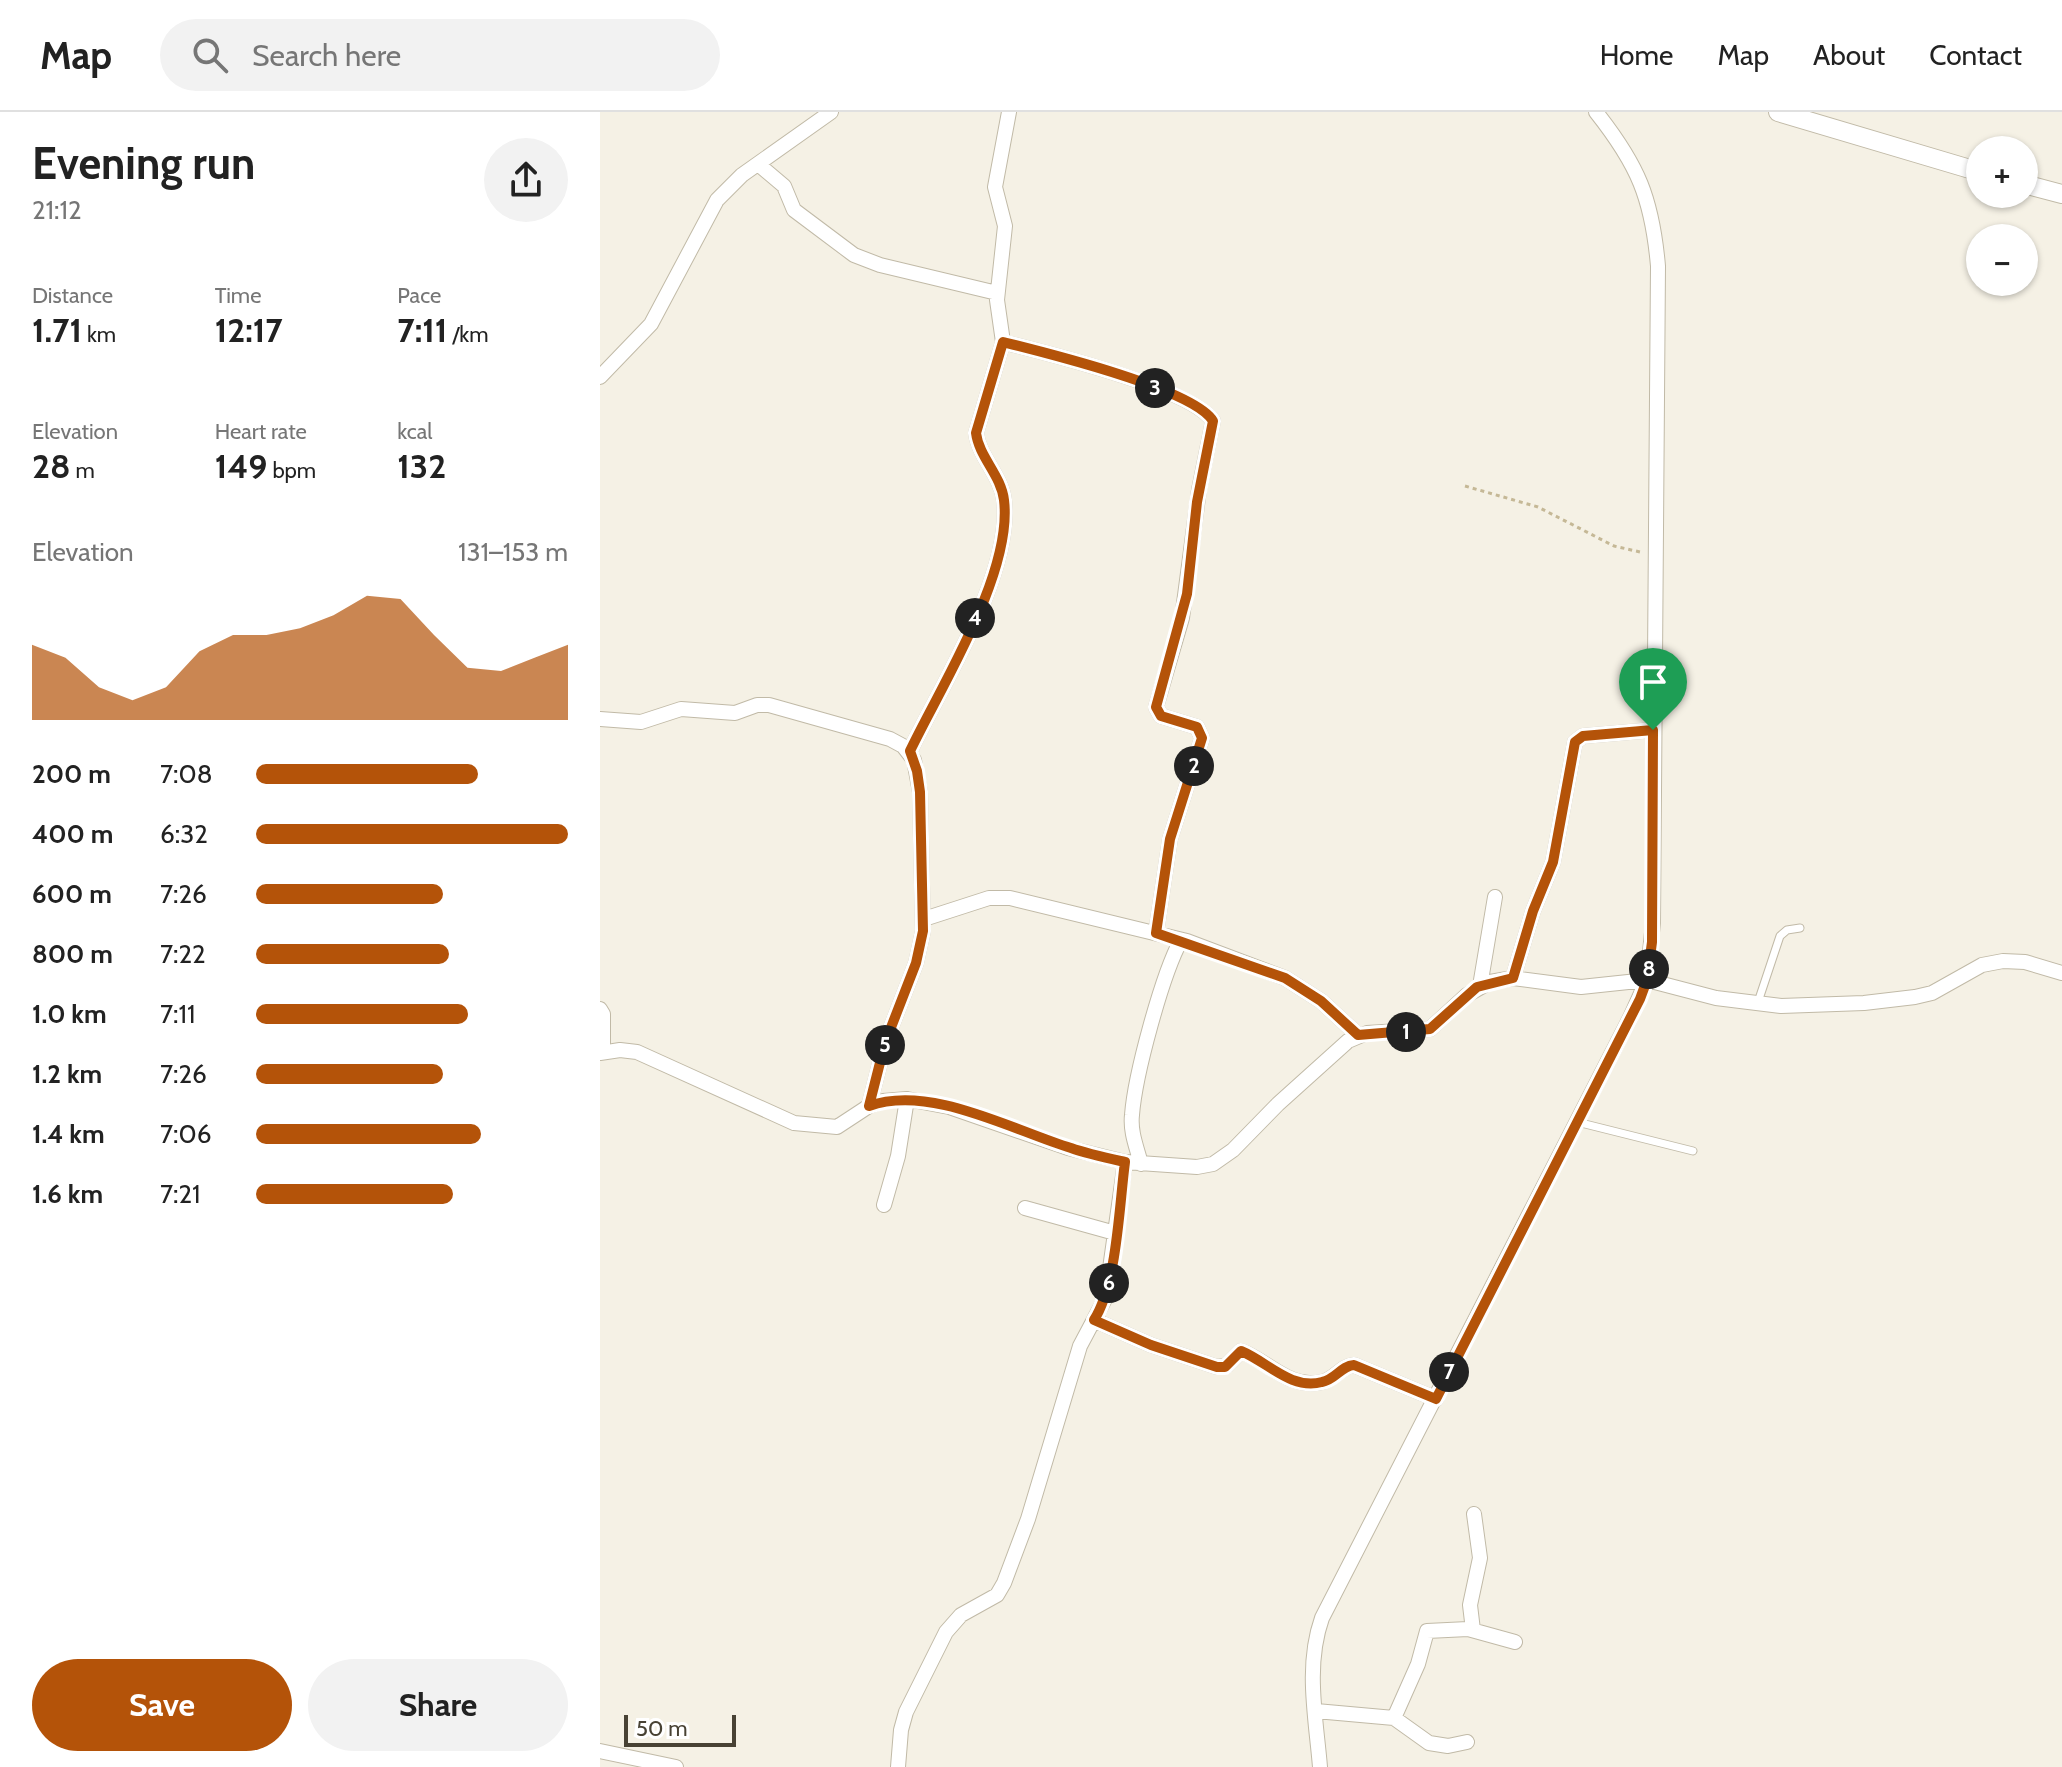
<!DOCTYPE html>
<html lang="en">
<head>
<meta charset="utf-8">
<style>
	body { margin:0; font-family:Cabin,sans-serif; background:#f2f2f2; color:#222; height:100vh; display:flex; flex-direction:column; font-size:30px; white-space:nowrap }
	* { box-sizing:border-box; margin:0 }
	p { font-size:26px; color:#767676 }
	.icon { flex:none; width:44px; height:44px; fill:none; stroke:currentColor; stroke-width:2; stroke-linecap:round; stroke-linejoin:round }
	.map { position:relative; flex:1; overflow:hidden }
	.details { display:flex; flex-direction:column; background:#fff; width:600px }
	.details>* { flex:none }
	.fabs { position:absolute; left:1366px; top:24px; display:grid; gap:16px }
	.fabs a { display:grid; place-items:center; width:72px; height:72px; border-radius:50%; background:#fff; box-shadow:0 2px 6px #0004; font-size:40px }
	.scale { position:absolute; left:24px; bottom:20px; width:112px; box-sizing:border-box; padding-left:8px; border:4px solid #484234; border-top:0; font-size:22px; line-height:28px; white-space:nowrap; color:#484234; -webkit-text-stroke:6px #fff; paint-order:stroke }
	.pin { position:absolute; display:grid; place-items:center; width:68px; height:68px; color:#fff; margin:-82px -34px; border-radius:50% 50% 50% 0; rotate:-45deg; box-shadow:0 0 8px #0007 }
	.pin .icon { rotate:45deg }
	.km { position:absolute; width:40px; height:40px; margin:-20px; border-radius:50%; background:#222; color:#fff; font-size:22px; line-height:40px; text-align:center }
	.round { display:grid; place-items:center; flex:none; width:84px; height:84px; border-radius:42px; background:#f2f2f2 }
	.headline { display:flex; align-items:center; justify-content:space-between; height:136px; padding:0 32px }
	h1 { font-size:44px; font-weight:700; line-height:60px }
	.figures { display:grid; grid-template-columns:repeat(3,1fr); gap:12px; height:136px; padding:8px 32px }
	.figures div { display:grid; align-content:center }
	.figures b { font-size:34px; font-weight:700 }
	.figures small { font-size:22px; font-weight:400 }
	.figures p { font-size:22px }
	.chart { height:224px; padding:16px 32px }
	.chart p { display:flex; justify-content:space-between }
	.chart svg { width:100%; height:144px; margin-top:8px; fill:#b45309; opacity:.7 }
	.button { display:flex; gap:16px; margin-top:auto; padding:16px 32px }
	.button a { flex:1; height:92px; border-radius:48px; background:#b45309; color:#fff; font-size:32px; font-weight:700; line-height:92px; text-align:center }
	.button a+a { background:#f2f2f2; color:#222 }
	ul { padding:0 32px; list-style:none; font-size:26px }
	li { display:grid; grid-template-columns:128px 96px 1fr; align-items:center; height:60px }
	li i { height:20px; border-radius:10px; background:#b45309 }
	header { display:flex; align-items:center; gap:48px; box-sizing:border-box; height:112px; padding:0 40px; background:#fff; border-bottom:2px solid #e0e0e0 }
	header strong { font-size:38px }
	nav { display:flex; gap:44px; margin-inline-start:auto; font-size:28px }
	.search { width:560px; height:72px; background:#f2f2f2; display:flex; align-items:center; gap:20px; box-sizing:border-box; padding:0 28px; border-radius:44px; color:#767676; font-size:30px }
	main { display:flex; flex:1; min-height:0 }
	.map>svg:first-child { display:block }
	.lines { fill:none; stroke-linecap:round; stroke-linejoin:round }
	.service-casing { stroke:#c1baa7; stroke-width:9 }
	.minor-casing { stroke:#c1baa7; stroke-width:16 }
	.tertiary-casing { stroke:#c1baa7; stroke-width:20 }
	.path { stroke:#c5b896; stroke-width:3; stroke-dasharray:4 4; stroke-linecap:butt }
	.service { stroke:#fff; stroke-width:7 }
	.minor { stroke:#fff; stroke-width:14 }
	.tertiary { stroke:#fff; stroke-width:18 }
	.route-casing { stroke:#fff; stroke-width:16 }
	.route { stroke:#b45309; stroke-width:10 }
</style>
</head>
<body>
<header>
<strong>Map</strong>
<div class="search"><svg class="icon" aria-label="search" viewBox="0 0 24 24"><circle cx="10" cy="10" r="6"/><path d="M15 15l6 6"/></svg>Search here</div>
<nav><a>Home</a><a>Map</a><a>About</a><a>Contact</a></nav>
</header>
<main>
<section class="details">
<div class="headline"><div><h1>Evening run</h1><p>21:12</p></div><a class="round"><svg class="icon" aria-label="share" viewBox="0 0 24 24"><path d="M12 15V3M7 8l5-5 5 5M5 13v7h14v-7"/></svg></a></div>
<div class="figures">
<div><p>Distance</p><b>1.71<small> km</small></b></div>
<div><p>Time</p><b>12:17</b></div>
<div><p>Pace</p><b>7:11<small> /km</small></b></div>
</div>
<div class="figures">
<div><p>Elevation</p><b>28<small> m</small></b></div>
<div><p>Heart rate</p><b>149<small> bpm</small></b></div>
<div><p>kcal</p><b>132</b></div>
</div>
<div class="chart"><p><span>Elevation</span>131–153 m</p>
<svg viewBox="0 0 160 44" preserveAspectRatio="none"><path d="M0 44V21L10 25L20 34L30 38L40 34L50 23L60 18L70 18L80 16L90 12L100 6L110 7L120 18L130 28L140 29L150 25L160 21V44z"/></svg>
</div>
<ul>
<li><b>200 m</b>7:08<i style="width:71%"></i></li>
<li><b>400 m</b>6:32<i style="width:100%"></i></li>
<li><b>600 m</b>7:26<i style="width:60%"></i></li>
<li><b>800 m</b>7:22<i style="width:62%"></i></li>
<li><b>1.0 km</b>7:11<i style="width:68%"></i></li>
<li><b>1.2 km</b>7:26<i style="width:60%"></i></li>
<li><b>1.4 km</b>7:06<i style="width:72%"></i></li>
<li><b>1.6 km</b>7:21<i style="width:63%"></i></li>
</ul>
<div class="button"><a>Save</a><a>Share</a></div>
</section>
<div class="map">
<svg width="1462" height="1655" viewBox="0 0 1462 1655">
	<rect width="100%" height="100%" fill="#f5f1e5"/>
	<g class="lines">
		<g class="service-casing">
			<path id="service" d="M1158,890L1180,824L1187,818L1200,816
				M977,1010L1093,1039"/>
		</g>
		<g class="minor-casing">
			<path id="minor" d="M158,52L184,74L194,98L254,143L280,153L397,181
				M403,230C443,240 593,277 613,309L599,378L582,506L556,595L561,604L597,615L602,626L570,727L556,821
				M0,265L51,212L117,88L142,63L231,0
				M0,607L41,610L81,597L135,601L157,593H169L290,627L303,634L314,648L320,680L323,819L316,851L285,931L269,994
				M310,639C341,574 413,461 404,388C401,363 379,345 376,321L403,230L397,188L405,114L395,75L409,0
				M324,807L389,786H410L587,829L685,866L721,889L758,923
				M913,866L933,799L953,750L975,630L983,624L1053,618
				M880,874L895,785
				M0,897L3,902V940
				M0,941L20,938L37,940L194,1011L237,1015L269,994L283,989L307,987L349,995L468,1036L525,1050L597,1055L613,1052L633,1038L678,992L748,929L767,921L830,917L867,883L890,870L913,866L981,875L1047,868L1116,886L1181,894L1264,891L1315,885L1332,881L1382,853L1403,849L1425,850L1462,861
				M541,1052C537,1036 530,1020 532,1003C535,963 562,863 581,828
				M284,1093L298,1044L307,987
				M425,1096L515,1121
				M494,1208L551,1233L617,1255L626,1254L641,1239C668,1249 690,1278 722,1270C735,1267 741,1254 754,1253L836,1287
				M873,1518L870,1493L880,1446L874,1402
				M716,1599L794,1606L829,1631L848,1634L867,1630
				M794,1606L818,1552L827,1519L868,1517L915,1530
				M0,1639L76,1655
				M298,1655L301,1618L306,1600L346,1520L361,1503L397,1483L404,1471L428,1407L480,1234L506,1185L525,1050
				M720,1655C716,1606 705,1554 722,1506L1030,906L1047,868L1053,811L1058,154C1052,86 1038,53 996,0"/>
		</g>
		<g class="tertiary-casing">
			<path id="tertiary" d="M1178,0L1380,60
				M1424,72L1462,82"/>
		</g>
		<path class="path" d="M865,374L938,395L1014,434L1040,440"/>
		<use href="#service" class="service"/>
		<use href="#minor" class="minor"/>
		<use href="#tertiary" class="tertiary"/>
	</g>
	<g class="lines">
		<g class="route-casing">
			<path id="route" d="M403,230C443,240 594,277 613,309L597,390L587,482L556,595L561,604L597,615L602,626L570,727L556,821L685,866L721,889L758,923L830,917L877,875L913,866L933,799L953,750L975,630L983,624L1053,618L1052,830L1047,868L1040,887L836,1287L754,1253C741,1254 735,1268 722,1270C690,1278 668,1250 641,1239L625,1255H617L551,1233L494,1208C517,1172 519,1095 525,1050C507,1046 488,1042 471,1036C412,1018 330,972 269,994L285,931L316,851L323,819L320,680L317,659L310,639C341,574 413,461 404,388C401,363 379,345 376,321Z"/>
		</g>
		<use href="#route" class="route"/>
	</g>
</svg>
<div class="fabs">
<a>+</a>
<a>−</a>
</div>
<div class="scale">50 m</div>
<div class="pin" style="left:1053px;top:618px;background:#1e9e55"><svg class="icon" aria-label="arrive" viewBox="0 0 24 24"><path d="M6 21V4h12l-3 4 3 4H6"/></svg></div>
<b class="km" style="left:806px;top:920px">1</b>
<b class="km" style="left:594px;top:654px">2</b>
<b class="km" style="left:555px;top:276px">3</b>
<b class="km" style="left:375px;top:506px">4</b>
<b class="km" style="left:285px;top:933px">5</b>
<b class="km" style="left:509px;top:1171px">6</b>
<b class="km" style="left:849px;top:1260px">7</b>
<b class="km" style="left:1049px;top:857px">8</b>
</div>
</main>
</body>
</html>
